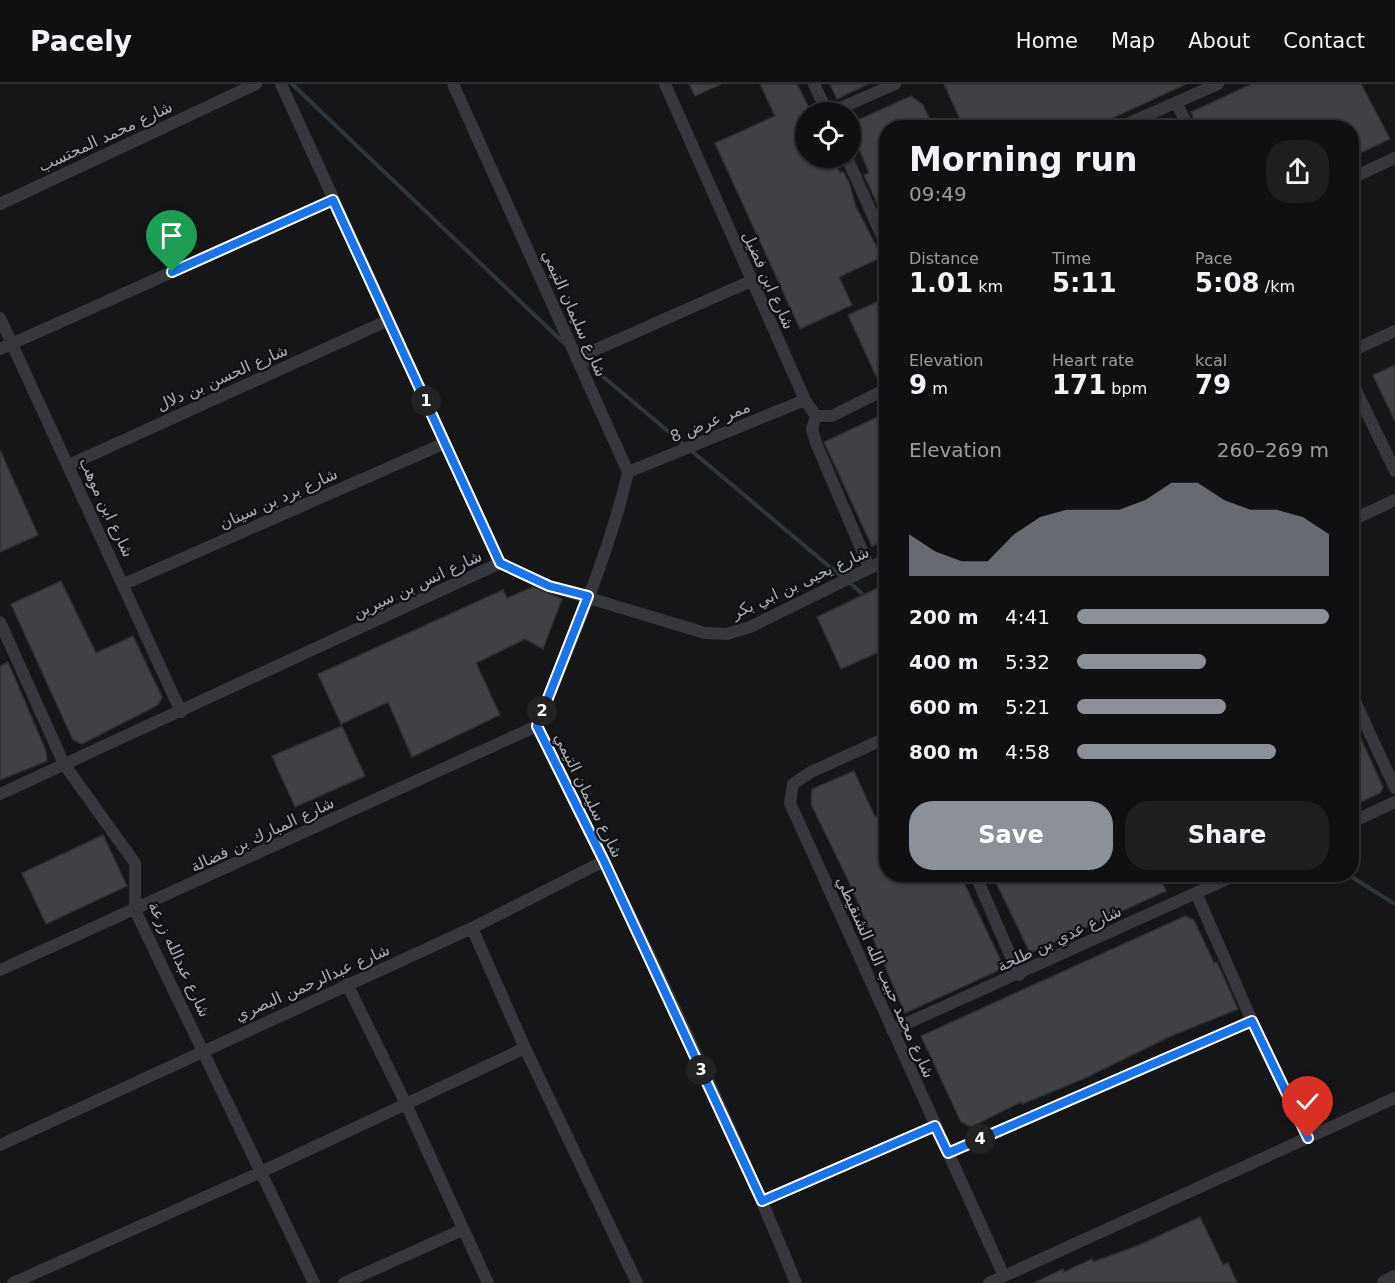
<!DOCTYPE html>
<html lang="en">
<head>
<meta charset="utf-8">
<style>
	body { margin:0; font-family:"DejaVu Sans",Vazirmatn,sans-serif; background:#1e1e20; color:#f1f3f6; height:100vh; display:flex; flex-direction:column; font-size:22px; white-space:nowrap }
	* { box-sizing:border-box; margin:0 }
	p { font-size:20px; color:#9c9d9f }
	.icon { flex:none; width:33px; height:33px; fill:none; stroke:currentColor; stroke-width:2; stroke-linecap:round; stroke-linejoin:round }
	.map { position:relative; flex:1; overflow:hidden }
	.sheet { position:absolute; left:879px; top:36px; width:480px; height:762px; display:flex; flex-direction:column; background:#101012; border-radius:24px; box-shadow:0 2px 4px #0004,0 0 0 2px #303032 }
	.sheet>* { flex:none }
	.buttons { position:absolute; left:795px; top:18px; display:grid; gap:12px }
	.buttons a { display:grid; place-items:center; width:66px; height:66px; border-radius:50%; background:#101012; box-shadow:0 2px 4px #0004,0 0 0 2px #303032; font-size:30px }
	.pin { position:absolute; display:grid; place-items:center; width:51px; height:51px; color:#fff; margin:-62px -26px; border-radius:50% 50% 50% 0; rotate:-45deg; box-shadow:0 0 6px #0007 }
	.pin .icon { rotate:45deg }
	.km { position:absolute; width:30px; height:30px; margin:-15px; border-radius:50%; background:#222; color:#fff; font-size:16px; line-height:30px; text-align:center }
	.round { display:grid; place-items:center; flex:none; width:63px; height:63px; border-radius:24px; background:#1e1e20 }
	.overview { display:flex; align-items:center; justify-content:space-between; height:102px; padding:0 30px }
	h1 { font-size:33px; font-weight:800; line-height:45px }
	.figures { display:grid; grid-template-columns:repeat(3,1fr); gap:9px; height:102px; padding:6px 30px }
	.figures div { display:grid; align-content:center }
	.figures b { font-size:26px; font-weight:800 }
	.figures small { font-size:16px; font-weight:400 }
	.figures p { font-size:16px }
	.chart { height:168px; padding:12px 30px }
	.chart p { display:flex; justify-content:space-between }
	.chart svg { width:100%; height:108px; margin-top:6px; fill:#8c9099; opacity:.7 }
	.button { display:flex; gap:12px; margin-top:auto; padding:12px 30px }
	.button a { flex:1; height:69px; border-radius:24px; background:#8c9099; color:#fff; font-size:24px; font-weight:800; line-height:69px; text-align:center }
	.button a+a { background:#1e1e20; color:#f1f3f6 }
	ul { padding:0 30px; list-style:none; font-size:20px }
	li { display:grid; grid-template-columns:96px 72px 1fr; align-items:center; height:45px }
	li i { height:15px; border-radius:8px; background:#8c9099 }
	header { display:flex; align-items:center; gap:36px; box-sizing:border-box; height:84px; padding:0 30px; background:#101012; border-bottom:2px solid #303032 }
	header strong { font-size:28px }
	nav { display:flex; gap:33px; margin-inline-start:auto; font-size:21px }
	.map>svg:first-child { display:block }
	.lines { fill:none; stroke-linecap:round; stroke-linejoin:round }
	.stream { stroke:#2c353c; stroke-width:4 }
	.building { fill:#404145; stroke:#303034; stroke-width:1.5 }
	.minor { stroke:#37383d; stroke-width:12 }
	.tertiary { stroke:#37383d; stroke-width:16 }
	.route-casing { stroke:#fff; stroke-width:12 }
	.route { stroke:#1a73e8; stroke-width:8 }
	.labels { text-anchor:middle; stroke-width:4.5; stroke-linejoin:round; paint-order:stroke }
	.street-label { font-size:16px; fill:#a8adb8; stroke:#111113 }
</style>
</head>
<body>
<header>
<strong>Pacely</strong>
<nav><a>Home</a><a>Map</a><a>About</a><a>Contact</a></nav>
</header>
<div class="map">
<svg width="1395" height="1199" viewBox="0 0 1395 1199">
	<rect width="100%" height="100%" fill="#161618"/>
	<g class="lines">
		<path class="stream" d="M292,0L565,260
			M582,275L843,494
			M849,498L866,513
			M1347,790L1395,820"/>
	</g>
	<path class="building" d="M689,0H721L695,12Z
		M760,0H797L811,28H806V74H833L840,89L843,88L849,98L856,123L882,173L839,193L852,221L800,245L715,59L775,32Z
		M830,0H868L837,15Z
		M944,0H1186L1091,44H964Z
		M1252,0H1361L1390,55L1352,73V44H1197L1191,28Z
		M911,12L923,21L934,44H886V139L864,91L869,89L850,42L851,39Z
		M1176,36L1180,44H1160Z
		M886,214V287L876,292L848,231Z
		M1395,281V337L1373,291Z
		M886,329V456L872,462L824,358Z
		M0,366L38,451L0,468Z
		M61,497L96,569L133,552L162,613L158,621L82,660L73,656L11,520Z
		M886,500V565L841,585L817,533Z
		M533,503L562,515L543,565L525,555L476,579L500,631L412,673L388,618L341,640L318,590L503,506L507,514Z
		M8,578L46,667L47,677L0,696V582Z
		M1352,635L1383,703L1380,709L1352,722Z
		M342,642L365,692L295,723L272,672Z
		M854,687L875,733L882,730L886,738V790H909L911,795L922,790H960L1004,884L905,929L848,796L811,720L812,705Z
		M103,751L127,802L46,840L22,789Z
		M992,790H1158L1166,807L1030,869Z
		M1185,832L1194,836L1214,879L1217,878L1238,925L1171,952L1083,995L1022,1020L1021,1018L971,1043L961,1038L921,952Z
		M1200,1133L1223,1181L1228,1179L1237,1199H1034L1063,1185L1064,1188L1092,1175L1093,1178L1137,1162Z"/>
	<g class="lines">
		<path class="minor" d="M453,0L628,388C608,475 570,559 537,642C628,825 719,1010 796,1199
			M665,0L805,316L816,332H832L886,305
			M814,0L827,28
			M1176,18L1189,44
			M831,28L895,0
			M1118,44L1218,0
			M847,74L886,161
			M1352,94L1395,74
			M0,120L256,0
			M0,234L181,628
			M0,265L333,116
			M1352,267L1395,247
			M577,274L751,197
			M1352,298L1395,387
			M816,332L812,345L816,359L869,483
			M69,381L389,236
			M628,388L805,316
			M1352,436L1395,416
			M500,479L549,502L705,549L727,550L750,543L886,476
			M124,500L445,359
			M0,538L64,680L135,779V826L314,1199
			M1352,611L1395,704
			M886,654L811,688L793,700L790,719L1004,1192
			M0,710L500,479L281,0
			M1352,738L1395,718
			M975,790L1019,891
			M1196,809L1252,937L1308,1054
			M472,844L525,964L637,1199
			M0,886L537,642
			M347,900L406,1020L488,1199
			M892,946L1238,790
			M0,1061L472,844L604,777
			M948,1069L1252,937
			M762,1117L935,1042
			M13,1199L261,1088L525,964
			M344,1199L462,1146
			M989,1199L1395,1014"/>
		<path class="tertiary" d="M1385,1199L1395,1194"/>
	</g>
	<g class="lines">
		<g class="route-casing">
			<path id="route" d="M172,188L333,116L500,479L549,502L588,512L537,642L604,777L762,1117L935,1042L948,1069L1252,937L1308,1054"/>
		</g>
		<use href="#route" class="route"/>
	</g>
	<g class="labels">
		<g class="street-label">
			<text transform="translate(105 52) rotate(-25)" y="6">شارع محمد المحتسب</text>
			<text transform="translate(769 196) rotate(66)" y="6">شارع ابن فضيل</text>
			<text transform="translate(575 229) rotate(66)" y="6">شارع سليمان التيمي</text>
			<text transform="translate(222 293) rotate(-24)" y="6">شارع الحسن بن دلال</text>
			<text transform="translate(710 337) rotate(-22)" y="6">ممر عرض 8</text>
			<text transform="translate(278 414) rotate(-24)" y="6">شارع برد بن سينان</text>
			<text transform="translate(107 423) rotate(65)" y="6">شارع ابن موهب</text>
			<text transform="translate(800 498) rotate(-25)" y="6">شارع يحيى بن ابي بكر</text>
			<text transform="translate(417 500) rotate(-25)" y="6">شارع انس بن سيرين</text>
			<text transform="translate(589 711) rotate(64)" y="6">شارع سليمان التيمي</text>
			<text transform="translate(262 750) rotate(-25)" y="6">شارع المبارك بن فضالة</text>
			<text transform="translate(1059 854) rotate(-25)" y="6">شارع عدي بن طلحة</text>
			<text transform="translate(180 875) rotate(65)" y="6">شارع عبدالله زرعة</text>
			<text transform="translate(886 893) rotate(66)" y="6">شارع محمد حبيب الله الشنقيطي</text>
			<text transform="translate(312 898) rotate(-24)" y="6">شارع عبدالرحمن البصري</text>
		</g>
	</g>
</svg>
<div class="buttons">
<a><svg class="icon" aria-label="locate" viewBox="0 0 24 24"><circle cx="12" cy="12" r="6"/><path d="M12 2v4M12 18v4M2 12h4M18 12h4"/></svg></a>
</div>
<div class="pin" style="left:172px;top:188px;background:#1e9e55"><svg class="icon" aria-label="arrive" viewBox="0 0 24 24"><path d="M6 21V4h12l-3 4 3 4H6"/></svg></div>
<div class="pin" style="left:1308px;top:1054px;background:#d93025"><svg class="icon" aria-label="check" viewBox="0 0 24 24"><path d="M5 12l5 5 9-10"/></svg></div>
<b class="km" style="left:426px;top:317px">1</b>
<b class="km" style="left:542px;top:627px">2</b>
<b class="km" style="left:701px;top:986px">3</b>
<b class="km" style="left:980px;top:1055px">4</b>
<section class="sheet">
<div class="overview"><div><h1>Morning run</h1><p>09:49</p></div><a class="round"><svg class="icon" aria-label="share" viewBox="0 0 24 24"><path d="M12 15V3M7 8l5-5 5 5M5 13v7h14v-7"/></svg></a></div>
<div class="figures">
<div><p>Distance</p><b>1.01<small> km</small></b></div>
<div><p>Time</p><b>5:11</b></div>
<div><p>Pace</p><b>5:08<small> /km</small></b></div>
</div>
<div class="figures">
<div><p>Elevation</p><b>9<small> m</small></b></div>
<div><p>Heart rate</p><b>171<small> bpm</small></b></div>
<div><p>kcal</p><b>79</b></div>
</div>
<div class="chart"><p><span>Elevation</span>260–269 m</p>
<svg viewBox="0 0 160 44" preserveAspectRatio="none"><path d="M0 44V27L10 34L20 38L30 38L40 27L50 20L60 17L70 17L80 17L90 13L100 6L110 6L120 13L130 17L140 17L150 20L160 27V44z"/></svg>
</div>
<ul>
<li><b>200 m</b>4:41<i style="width:100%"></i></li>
<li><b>400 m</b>5:32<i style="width:51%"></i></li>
<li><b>600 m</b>5:21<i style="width:59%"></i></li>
<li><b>800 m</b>4:58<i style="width:79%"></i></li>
</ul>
<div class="button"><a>Save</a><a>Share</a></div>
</section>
</div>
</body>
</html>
